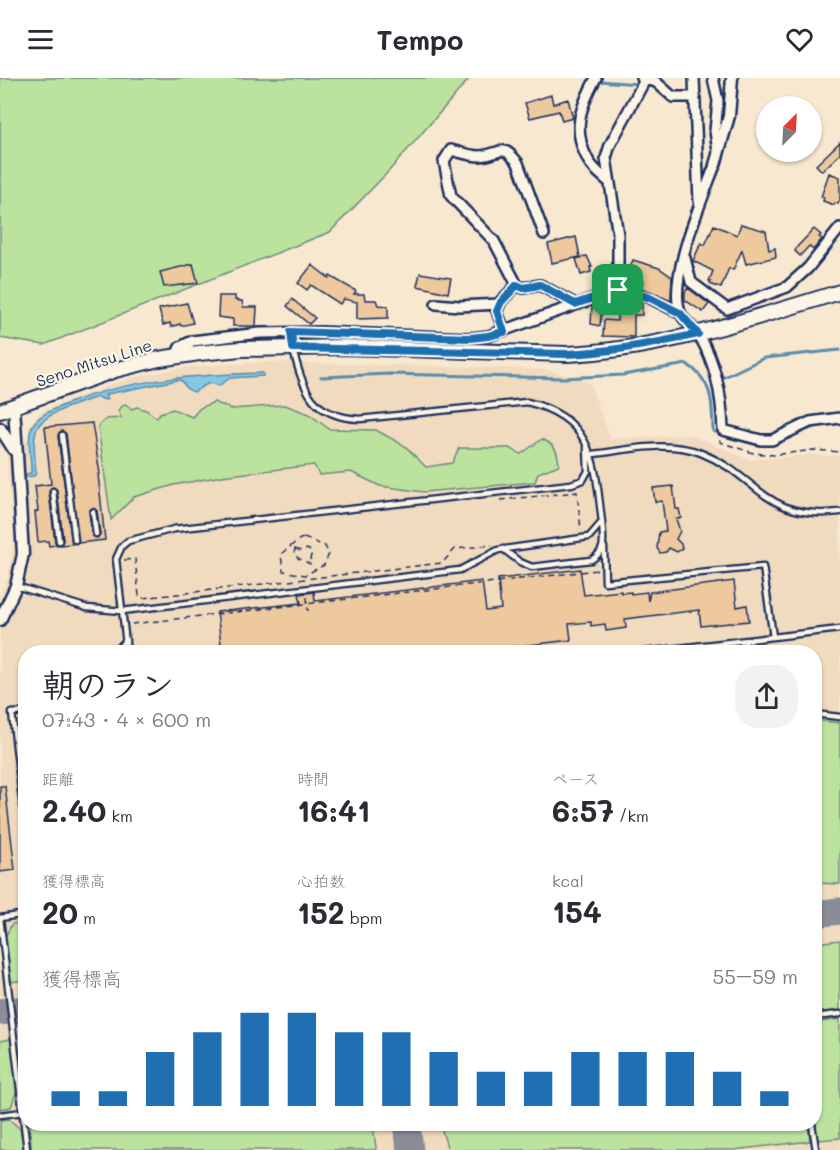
<!DOCTYPE html>
<html lang="ja">
<head>
<meta charset="utf-8">
<style>
	body { margin:0; font-family:Mali,"Klee One",sans-serif; background:#f2f2f3; color:#2b2b33; height:100vh; display:flex; flex-direction:column; font-size:22px; white-space:nowrap }
	* { box-sizing:border-box; margin:0 }
	p { font-size:20px; color:#7c7c81 }
	.icon { flex:none; width:33px; height:33px; fill:none; stroke:currentColor; stroke-width:2; stroke-linecap:round; stroke-linejoin:round }
	.map { position:relative; flex:1; overflow:hidden }
	.drawer { position:absolute; left:18px; top:567px; width:804px; height:486px; display:flex; flex-direction:column; background:#fff; border-radius:24px; box-shadow:0 2px 4px #0004 }
	.drawer>* { flex:none }
	.needle { width:39px; rotate:24deg }
	.buttons { position:absolute; left:756px; top:18px; display:grid; gap:12px }
	.buttons a { display:grid; place-items:center; width:66px; height:66px; border-radius:50%; background:#fff; box-shadow:0 2px 4px #0004; font-size:30px }
	.pin { position:absolute; display:grid; place-items:center; width:51px; height:51px; color:#fff; margin:-26px; border-radius:12px; box-shadow:0 3px 9px #0006 }
	.round { display:grid; place-items:center; flex:none; width:63px; height:63px; border-radius:24px; background:#f2f2f3 }
	.summary { display:flex; align-items:center; justify-content:space-between; height:102px; padding:0 24px }
	h1 { font-size:33px; font-weight:700; line-height:45px }
	.figures { display:grid; grid-template-columns:repeat(3,1fr); gap:9px; height:102px; padding:6px 24px }
	.figures div { display:grid; align-content:center }
	.figures b { font-size:30px; font-weight:700 }
	.figures small { font-size:16px; font-weight:400 }
	.figures p { font-size:16px }
	.chart { height:168px; padding:12px 24px }
	.chart p { display:flex; justify-content:space-between }
	.chart svg { width:100%; height:108px; margin-top:6px; stroke:#1f6fb2; stroke-width:6 }
	header { display:flex; justify-content:space-between; align-items:center; height:78px; padding:0 24px; background:#fff; font-size:27px; font-weight:700 }
	.map>svg:first-child { display:block }
	.built { fill:#f1dbbf; fill-rule:evenodd }
	.green { fill:#bbe39e; stroke:#6b897e; stroke-width:1.5 }
	.water { fill:#83c8e4; stroke:#598bae; stroke-width:1.5 }
	.lines { fill:none; stroke-linecap:round; stroke-linejoin:round }
	.stream { stroke:#598bae; stroke-width:3 }
	.taxiway { stroke:#8a8c97; stroke-width:27 }
	.building { fill:#eec99e; stroke:#1b2f5e; stroke-width:1.5; fill-rule:evenodd }
	.service-casing { stroke:#1b2f5e; stroke-width:9 }
	.minor-casing { stroke:#1b2f5e; stroke-width:14 }
	.tertiary-casing { stroke:#1b2f5e; stroke-width:15 }
	.primary-casing { stroke:#1b2f5e; stroke-width:18 }
	.path { stroke:#1b2f5e; stroke-width:1.5; stroke-dasharray:6 4.5; stroke-linecap:butt }
	.service { stroke:#fcf5e5; stroke-width:4.5 }
	.minor { stroke:#fcf5e5; stroke-width:9 }
	.tertiary { stroke:#fcf5e5; stroke-width:10 }
	.primary { stroke:#fcf5e5; stroke-width:14 }
	.route-casing { stroke:#fff; stroke-width:12 }
	.route { stroke:#1f6fb2; stroke-width:8 }
	.labels { text-anchor:middle; stroke-width:4.5; stroke-linejoin:round; paint-order:stroke }
	.street-label { font-size:16px; fill:#1b2f5e; stroke:#fcf5e5 }
</style>
</head>
<body>
<header><svg class="icon" aria-label="menu" viewBox="0 0 24 24"><path d="M4 6h16M4 12h16M4 18h16"/></svg>Tempo<svg class="icon" aria-label="heart" viewBox="0 0 24 24"><path d="M12 20l-8-8c-3-5 5-10 8-4 3-6 11-1 8 4z"/></svg></header>
<div class="map">
<svg width="840" height="1072" viewBox="0 0 840 1072">
	<rect width="100%" height="100%" fill="#f8e8d0"/>
	<filter id="ink" filterUnits="userSpaceOnUse"><feTurbulence type="fractalNoise" baseFrequency=".0167" numOctaves="2"/><feDisplacementMap in="SourceGraphic" scale="12" xChannelSelector="R" yChannelSelector="G"/><feConvolveMatrix kernelMatrix="1 2 1 2 8 2 1 2 1" color-interpolation-filters="sRGB"/></filter>
	<g filter="url(#ink)">
		<path class="built" d="M269,284L544,291L589,304L611,361L691,357L750,382L811,377L840,378V1072H0V520L8,499L14,465L7,378L3,367L28,362L29,348L37,337L44,332L126,301L187,289ZM26,574H814V1046H26Z"/>
		<path class="green" d="M0,0H470L389,93L330,154L44,267L0,260Z
			M214,324L231,331L285,327L309,336L329,351L376,352L405,368L426,389L452,385L459,370H509L521,376L542,361C555,367 558,373 559,387L538,395L535,404L424,414L380,408L351,394L319,397L314,387L222,398L174,407L134,419L111,442L98,348L106,341L121,340L118,332L125,326L132,331L137,329L146,332L157,340L160,335L173,331L192,339L200,330Z
			M814,642L840,645V806L815,805Z
			M25,844V902L11,904L5,859L12,846Z
			M840,862V932L815,935V865Z
			M840,941V1060L818,1062L814,1036L815,945Z
			M11,961L17,1012L11,1029L0,1031V963Z
			M9,1041L20,1051L25,1072H0V1042Z
			M30,1046H373L376,1070L375,1072H31Z
			M440,1046H808L810,1063L734,1072H448Z"/>
		<path class="water" d="M263,295V298L230,300L219,308C207,302 205,308 194,314L187,311L182,303L178,302L107,316L105,317L108,321L105,322L97,319C80,326 37,335 35,357C33,369 35,382 36,395L34,398L26,399V396L31,395C32,381 25,358 34,345C43,334 57,330 69,325C132,300 197,297 263,295Z"/>
		<g class="lines">
			<path class="stream" d="M599,3L639,6
				M602,90L604,73
				M609,139L613,155
				M613,205L614,179
				M321,299L389,296L562,300L623,297L687,286C714,305 712,324 713,353L715,354
				M720,301L764,280L840,272
				M793,357L814,349L840,345
				M727,359L759,367L773,366"/>
			<path class="taxiway" d="M814,836L840,833
				M0,934L26,931
				M407,1046L410,1072"/>
		</g>
		<path class="building" d="M551,17L553,26L568,21L573,40L562,43L559,33L530,40L525,25Z
			M840,64V76L822,93L816,87Z
			M829,95L840,99V122L838,126L835,125L834,127L823,123L824,119H821Z
			M741,146L766,153L769,172L775,170L776,179L746,186L742,172L733,192L729,190L721,210L710,206L711,204L709,203L713,193L693,183L701,165L705,167L714,147L737,157Z
			M814,151L821,157L819,159L822,161L813,172L809,168L800,178L795,173L797,169Z
			M576,159L580,179L552,185L548,166Z
			M587,178L592,189H590L591,194L581,197L576,181Z
			M633,182L659,190L672,199L671,223L641,210L643,203L628,195Z
			M193,186L198,205L164,209L160,194Z
			M312,187L329,200L330,198L356,213L354,216H364L365,222H376L378,227L388,228V240L357,241V224L344,221L340,226L311,207L307,212L298,205Z
			M420,195L451,200L448,215L417,208Z
			M688,210L709,226L703,234L685,222V214Z
			M219,218H235V222L242,223L243,229H257L256,248H233V241L218,239Z
			M623,220L642,225V237H634V259L603,258L604,242L617,243V222H623Z
			M292,221L315,240L309,246L287,228Z
			M187,225L193,245L181,248L180,246L171,249L170,245L163,247L159,231Z
			M597,227H602L600,248L591,246L592,228Z
			M92,345L100,396H98L105,462L78,465L66,356L62,353L58,358L72,466L61,467L63,462L57,412L53,409L49,414L55,464L57,467L49,468L48,463L38,464L35,434L38,433L35,408L51,406L45,349ZM92,430L97,433L100,456L97,460L92,457L89,434Z
			M673,408L676,431H679L681,440L676,441L680,453L676,461L681,466L682,471L677,474L669,470L666,474L660,475L657,470L659,454L666,453L662,423L655,424L653,410Z
			M580,491L584,517L621,513V515L631,514V516L647,514L648,523L650,514L734,503L737,529L747,527L749,543L701,548L699,532L625,541L626,550L606,553L605,546L591,548V544L569,546L571,562L479,573L222,574L217,534L301,525L299,516L314,514L315,523L482,503L486,533L501,531L498,501Z
			M0,708H5L15,792L0,794Z"/>
		<g class="lines">
			<g class="service-casing">
				<path id="service" d="M62,357L75,462
					M593,376C628,372 668,362 701,375C759,398 764,443 840,434
					M53,413L59,463
					M93,434L96,456
					M604,469L605,504L763,489L773,559L840,551
					M503,471L520,484L532,489L591,482C607,473 603,461 602,444
					M16,508L87,530L122,533L460,492L498,472L589,459L602,444C595,387 595,340 527,324L360,341C312,339 304,313 293,272
					M745,563L747,574
					M115,574L126,562
					M127,574L116,481L122,468L128,463L174,451L571,406L583,402L588,393L587,369
					M570,574H580
					M644,574L773,559
					M26,634L12,635L26,756
					M814,636L840,639
					M0,840L27,1072
					M0,840L26,836
					M814,939L840,936
					M0,1037L23,1034
					M812,1046L816,1072"/>
			</g>
			<g class="minor-casing">
				<path id="minor" d="M596,0C581,28 571,51 588,82C592,90 601,97 608,103
					M642,0L656,4L673,19H695
					M694,0L699,123
					M713,0L718,23L715,53L718,73
					M715,87C702,122 668,199 680,234C683,243 695,250 700,259C716,286 722,321 723,352L761,362H772L810,344L840,340
					M685,180L691,204L727,231L787,209L808,190L840,150
					M517,207L523,210L540,207L575,226
					M618,212V157L606,80L610,67L646,0
					M436,226L459,228L500,226
					M504,253L497,233L501,223L517,207L494,163L451,118L444,83L451,72C460,74 470,78 480,78C501,77 501,63 518,85L544,156
					M176,278L180,269L192,263L260,255L321,254L470,260L488,258L618,212L648,219L680,235"/>
			</g>
			<g class="tertiary-casing">
				<path id="tertiary" d="M715,87L729,38L732,0
					M0,350L14,372
					M0,542L16,508L23,476L14,328"/>
			</g>
			<g class="primary-casing">
				<path id="primary" d="M0,333L115,292L159,281L199,275L241,271L343,269L567,276C661,272 750,241 840,214"/>
			</g>
			<path class="path" d="M720,362V364L753,375L774,377L813,372L840,374
				M500,422L577,414L581,452
				M304,460L325,468L329,476L324,487L305,497L283,493L281,476L300,461Z
				M295,471L301,473L307,471L312,474L310,481L312,484L310,486L298,480L294,475Z
				M124,482L135,481L139,518L143,520L442,485L455,471L492,467
				M307,519L308,533
				M132,546L598,492"/>
			<use href="#service" class="service"/>
			<use href="#minor" class="minor"/>
			<use href="#tertiary" class="tertiary"/>
			<use href="#primary" class="primary"/>
		</g>
	</g>
	<g class="lines" filter="url(#ink)">
		<g class="route-casing">
			<path id="route" d="M517,207L523,210L540,207L575,226L618,212L648,219L680,235L698,256C654,266 612,274 567,276L293,270L291,254L470,260L488,258L504,254L497,233L501,224Z"/>
		</g>
		<use href="#route" class="route"/>
	</g>
	<g class="labels">
		<g class="street-label">
			<text transform="translate(94 285) rotate(-18)" y="6">Seno Mitsu Line</text>
		</g>
	</g>
</svg>
<div class="buttons">
<a><svg class="needle" viewBox="-14 -14 28 28"><path d="M0-13l5 13h-10z" fill="#e53935"/><path d="M0 13l5-13h-10z" fill="#7c7c81"/></svg></a>
</div>
<div class="pin" style="left:618px;top:212px;background:#1e9e55"><svg class="icon" aria-label="arrive" viewBox="0 0 24 24"><path d="M6 21V4h12l-3 4 3 4H6"/></svg></div>
<section class="drawer">
<div class="summary"><div><h1>朝のラン</h1><p>07:43 · 4 × 600 m</p></div><a class="round"><svg class="icon" aria-label="share" viewBox="0 0 24 24"><path d="M12 15V3M7 8l5-5 5 5M5 13v7h14v-7"/></svg></a></div>
<div class="figures">
<div><p>距離</p><b>2.40<small> km</small></b></div>
<div><p>時間</p><b>16:41</b></div>
<div><p>ペース</p><b>6:57<small> /km</small></b></div>
</div>
<div class="figures">
<div><p>獲得標高</p><b>20<small> m</small></b></div>
<div><p>心拍数</p><b>152<small> bpm</small></b></div>
<div><p>kcal</p><b>154</b></div>
</div>
<div class="chart"><p><span>獲得標高</span>55–59 m</p>
<svg viewBox="0 0 160 44" preserveAspectRatio="none"><path d="M5 44V38M15 44V38M25 44V22M35 44V14M45 44V6M55 44V6M65 44V14M75 44V14M85 44V22M95 44V30M105 44V30M115 44V22M125 44V22M135 44V22M145 44V30M155 44V38"/></svg>
</div>
</section>
</div>
</body>
</html>
